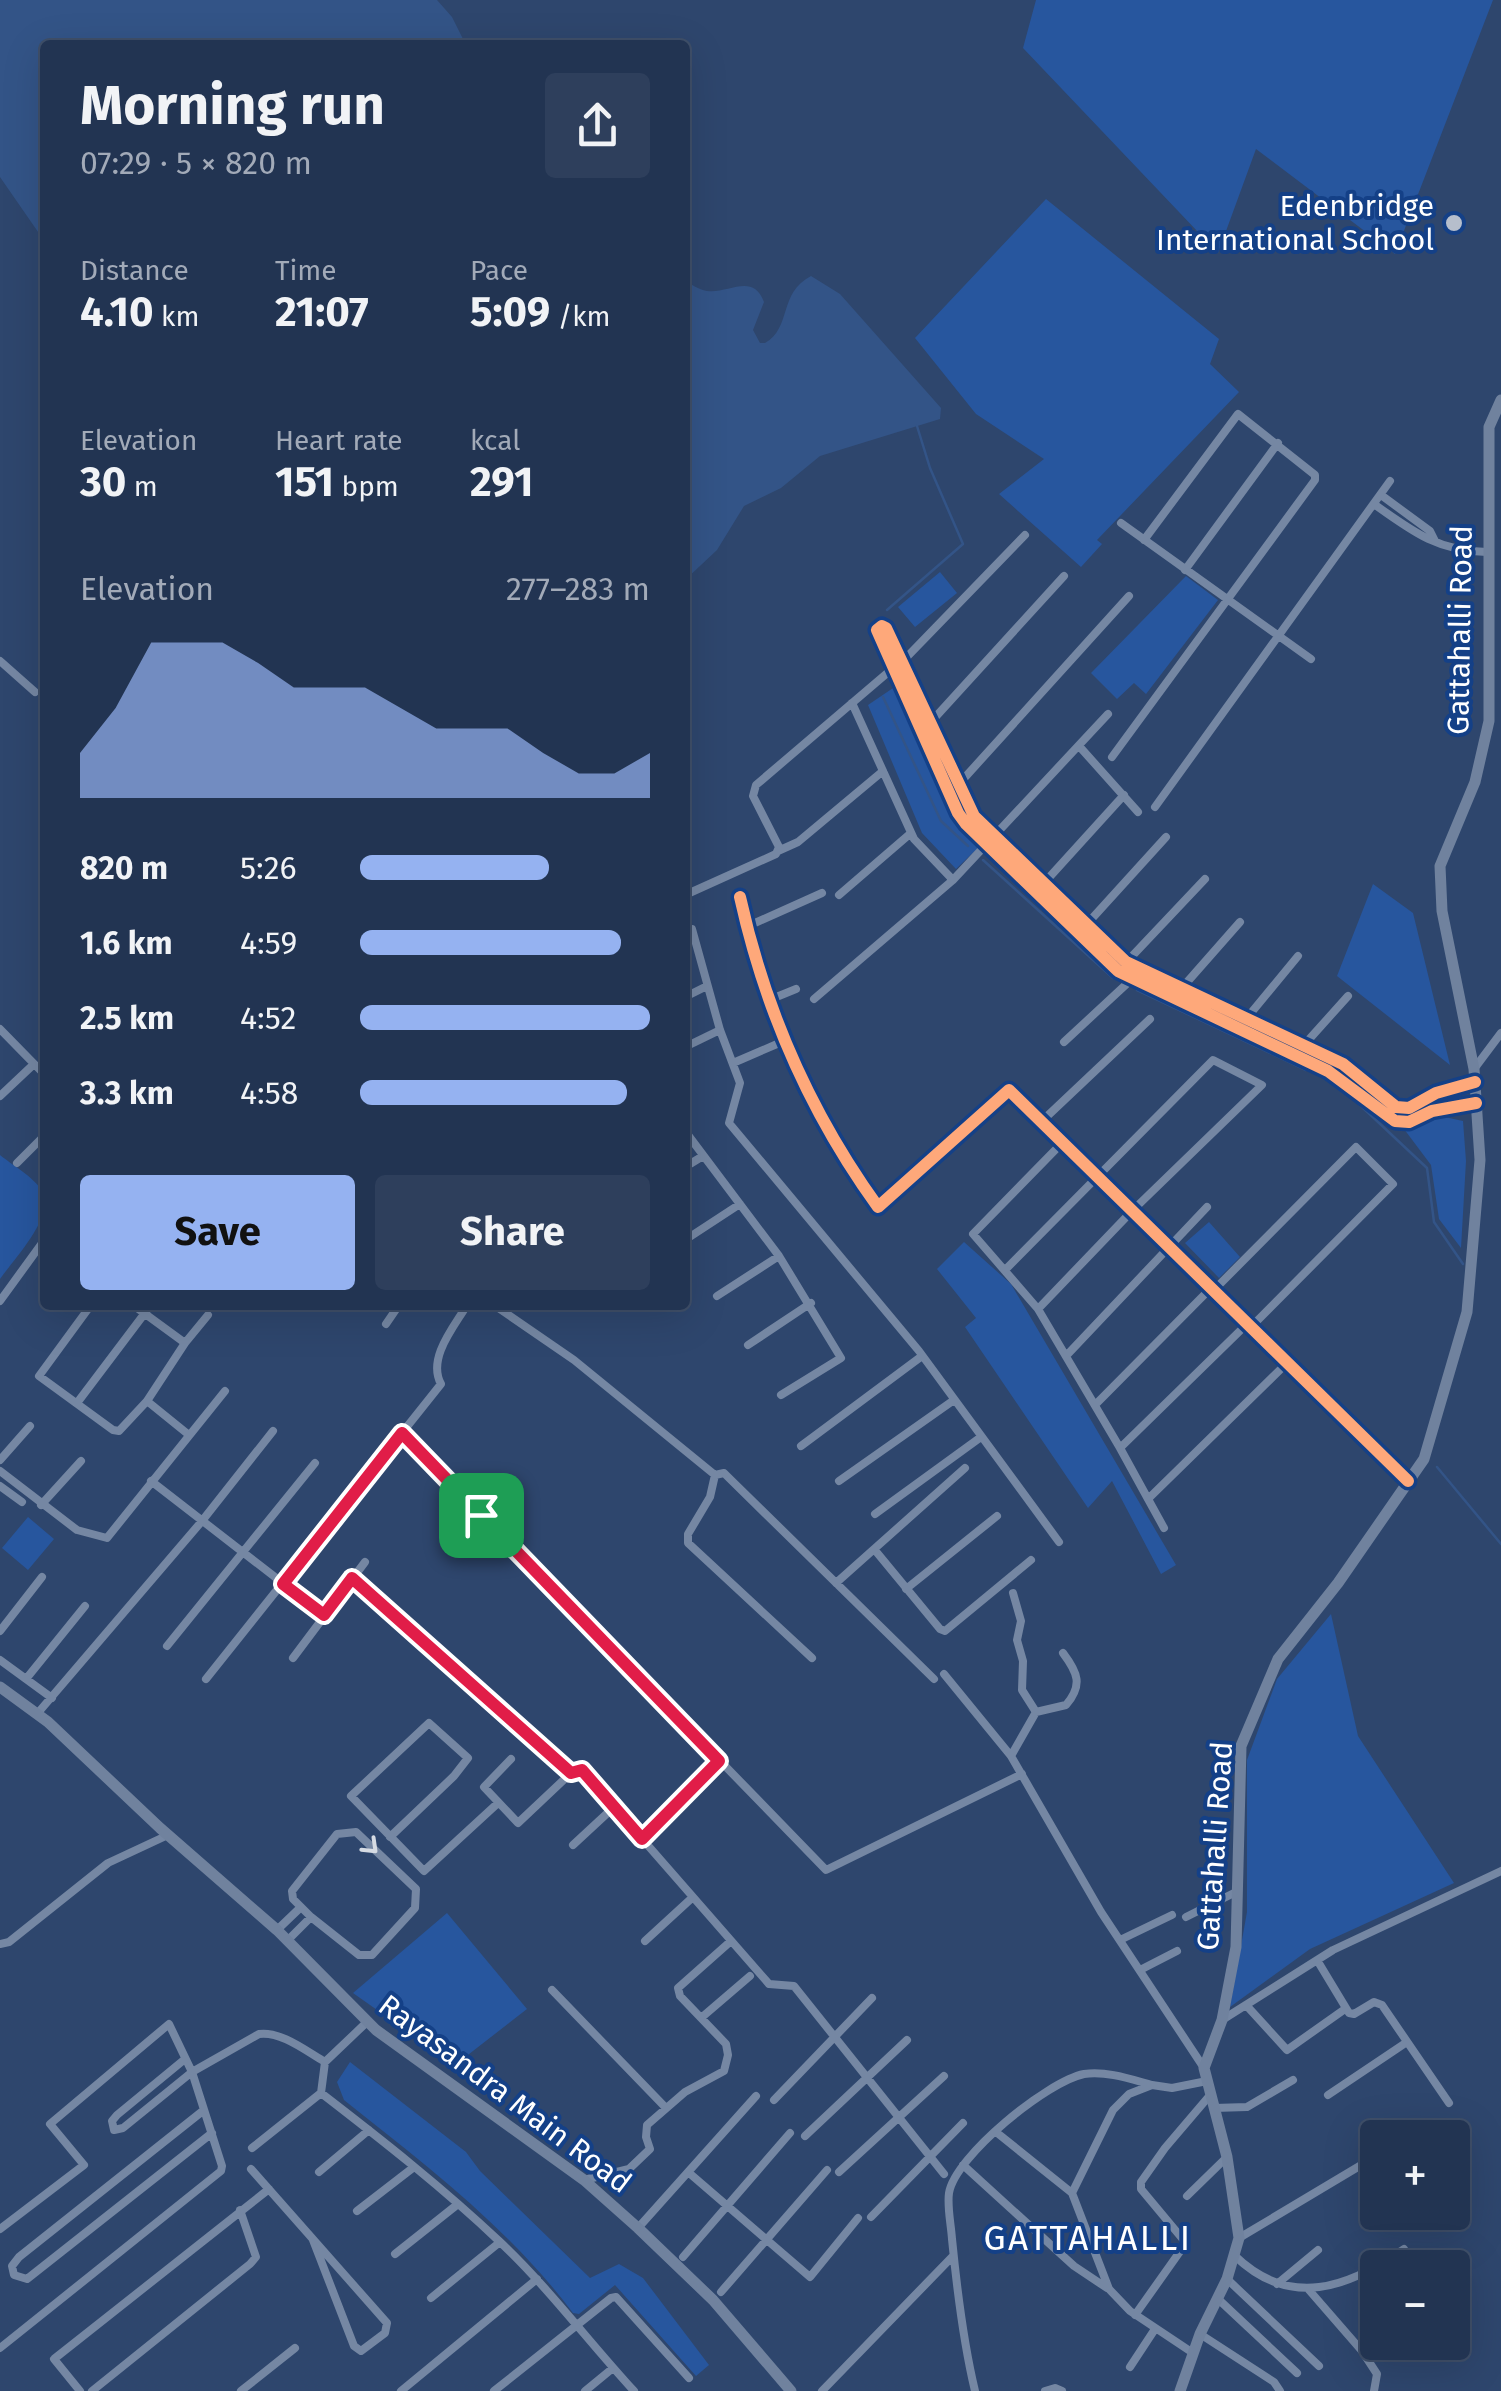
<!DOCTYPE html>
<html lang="en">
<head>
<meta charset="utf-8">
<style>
	body { margin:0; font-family:"Fira Sans",sans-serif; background:#2e3f5c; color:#f1f3f6; height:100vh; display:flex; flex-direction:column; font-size:38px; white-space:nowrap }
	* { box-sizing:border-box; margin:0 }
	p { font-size:32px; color:#a2aab8 }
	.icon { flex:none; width:55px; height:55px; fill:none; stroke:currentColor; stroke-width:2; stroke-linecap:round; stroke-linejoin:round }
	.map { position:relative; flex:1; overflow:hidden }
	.drawer { position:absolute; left:40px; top:40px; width:650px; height:1270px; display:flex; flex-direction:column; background:#223452; border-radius:10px; box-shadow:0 10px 40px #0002,0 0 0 2px #3f4f69 }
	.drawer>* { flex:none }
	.buttons { position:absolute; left:1360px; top:2120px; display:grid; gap:20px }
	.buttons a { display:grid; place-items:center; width:110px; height:110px; border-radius:10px; background:#223452; box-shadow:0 10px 40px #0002,0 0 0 2px #3f4f69; font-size:50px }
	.pin { position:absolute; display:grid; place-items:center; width:85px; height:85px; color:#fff; margin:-42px; border-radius:20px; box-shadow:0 5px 15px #0006 }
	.round { display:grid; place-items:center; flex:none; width:105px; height:105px; border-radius:10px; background:#2e3f5c }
	.headline { display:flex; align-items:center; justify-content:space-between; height:170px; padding:0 40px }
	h1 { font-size:55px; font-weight:700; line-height:75px }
	.stats { display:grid; grid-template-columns:repeat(3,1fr); gap:15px; height:170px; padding:10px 40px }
	.stats div { display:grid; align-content:center }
	.stats b { font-size:42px; font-weight:700 }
	.stats small { font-size:28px; font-weight:400 }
	.stats p { font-size:28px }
	.chart { height:280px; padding:20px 40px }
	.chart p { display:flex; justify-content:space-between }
	.chart svg { width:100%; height:180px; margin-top:10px; fill:#95b2f1; opacity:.7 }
	.cta { display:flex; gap:20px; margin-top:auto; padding:20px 40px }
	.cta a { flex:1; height:115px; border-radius:10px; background:#95b2f1; color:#111; font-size:40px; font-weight:700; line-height:115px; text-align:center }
	.cta a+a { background:#2e3f5c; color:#f1f3f6 }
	ul { padding:0 40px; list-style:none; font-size:32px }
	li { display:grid; grid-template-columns:160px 120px 1fr; align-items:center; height:75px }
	li i { height:25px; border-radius:12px; background:#95b2f1 }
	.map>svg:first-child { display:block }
	.green { fill:#27569e }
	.water { fill:#335487 }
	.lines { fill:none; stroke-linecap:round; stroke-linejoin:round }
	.stream { stroke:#335487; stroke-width:2.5 }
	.street { stroke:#7587a3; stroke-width:8 }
	.secondary { stroke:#70829e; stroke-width:11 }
	.cycleway-casing { stroke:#144087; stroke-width:19 }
	.cycleway { stroke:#fea87a; stroke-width:12 }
	.oneway { stroke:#d6dbe3 }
	.route-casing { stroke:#fff; stroke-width:20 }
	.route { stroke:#e11d48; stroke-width:12 }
	.poi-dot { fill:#b6becc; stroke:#144087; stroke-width:4 }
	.labels { text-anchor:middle; stroke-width:8; stroke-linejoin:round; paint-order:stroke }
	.poi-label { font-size:30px; fill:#fff; stroke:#144087; text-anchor:end }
	.street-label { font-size:30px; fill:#fff; stroke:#144087 }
	.quarter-label { font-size:35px; letter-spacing:2.5px; fill:#fff; stroke:#144087 }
</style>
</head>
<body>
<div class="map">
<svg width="1501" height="2391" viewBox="0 0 1501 2391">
	<rect width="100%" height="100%" fill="#2e466d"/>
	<path class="green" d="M1036,0H1493L1395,254L1256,149L1218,253L1023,48Z
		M1046,199L1219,339L1210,364L1239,392L1097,540L1102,544L1081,567L999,494L1044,459L976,414L915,338Z
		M940,572L957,593L915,627L898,607Z
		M1186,576L1218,600L1146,694L1134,683L1117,699L1091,673Z
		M896,686L954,819L982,844L956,869L922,833L868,705Z
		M1373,884L1413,913L1450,1065L1337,976Z
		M1431,1114L1463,1121L1466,1161L1461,1248L1439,1219L1431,1165L1404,1129Z
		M0,1155C12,1165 34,1177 42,1191C57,1214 14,1259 0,1279Z
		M1209,1222L1240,1257L1219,1278L1185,1243Z
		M964,1242L1011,1284L1176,1565L1161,1574L1112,1481L1088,1508L965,1327L976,1318L937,1269Z
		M28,1517L54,1539L28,1570L2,1548Z
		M1331,1614L1358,1736L1454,1883L1310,1949L1230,2007L1247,1912V1760L1277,1679Z
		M447,1913L527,2009L455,2065L353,1993Z
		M350,2062L466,2152L480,2171L590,2278L619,2264L643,2278L709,2365L696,2376L615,2285L579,2314L573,2313C509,2228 427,2166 344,2100L337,2082Z"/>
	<path class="water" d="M0,0H437L452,17L466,45H45V242L0,177Z
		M811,276L840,294L941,408L940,419L820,456L781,488L744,506L717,550L685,580V280C692,285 698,289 707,291C728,294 753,272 764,302L753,330L760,343H765C792,328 778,293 811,276Z"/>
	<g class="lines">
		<path class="stream" d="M887,610L963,544L930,468L917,426
			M883,697L941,821L968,846
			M983,860L1113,978
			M1137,990L1306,1070
			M1361,1106L1427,1168L1434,1222L1463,1264
			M1437,1467L1501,1544"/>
		<path class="street" d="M1381,495L1430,531L1435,541
			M1374,504C1413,532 1438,551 1487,552
			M1121,523L1311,659
			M1185,570L1278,443
			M0,661L35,692
			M902,662L1025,535
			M852,703L914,839L953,880
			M930,723L1064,576
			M1079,746L1138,812
			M1112,757L1315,480V475L1238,414L1144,540
			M958,785L1129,596
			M1155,807L1390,481
			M778,851L798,842L883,771
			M1045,882L1124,795
			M685,895L776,854L779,847L753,796L756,785L892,669
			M839,895L911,833
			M740,897C765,1010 810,1113 878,1207L1009,1090L1408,1481
			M1087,924L1166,837
			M746,927L822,893
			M692,929L720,1030L740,1083L729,1123L919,1351L1059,1542
			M1118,971L1205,879
			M1181,989L1240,922
			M685,997L707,986
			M814,999L953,880L1108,714
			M769,1000L796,989
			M1246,1019L1298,956
			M0,1029L45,1075
			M1064,1042L1132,979
			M1304,1045L1348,996
			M685,1047L720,1030
			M733,1063L784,1041
			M1474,1069L1501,1033
			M1475,1082L1436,1093L1409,1108L1396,1107L1343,1064L1126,962L974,816L886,628L882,626L877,630L958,813L966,824L1118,971L1328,1071L1395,1121L1409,1122L1432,1111L1476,1103
			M0,1096L34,1064
			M1041,1122L1150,1019
			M685,1131L779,1256L841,1358L781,1395
			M1062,1143L973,1234L1038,1309L1120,1448L1247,1324
			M17,1163L45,1135
			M685,1167L703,1156
			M685,1240L740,1204
			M1005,1270L1213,1060L1262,1085L1132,1211L1038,1309
			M1213,1291L1356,1147L1393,1184L1251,1327
			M717,1296L779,1256
			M0,1301L45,1239
			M91,1305L39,1376L113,1430L119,1431L147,1401L189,1435
			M133,1305L185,1343L147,1401
			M494,1305L574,1360L715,1475L724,1473L728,1477L934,1679
			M386,1324L399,1305
			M185,1343L208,1315
			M748,1345L811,1303
			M1066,1356L1207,1207
			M77,1403L151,1305
			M1095,1405L1211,1288
			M402,1433L826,1870L1022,1774
			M801,1446L922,1356
			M1120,1448L1148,1499L1288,1362
			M0,1460L30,1426
			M0,1471L77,1530L107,1538L225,1391
			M715,1475L710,1497L688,1534V1543L812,1658
			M151,1481L324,1615
			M839,1481L954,1400
			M0,1486L22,1502
			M1148,1499L1164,1528
			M41,1505L81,1461
			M875,1514L981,1437
			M874,1549L940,1629L945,1631L1031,1560
			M352,1578L571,1773L582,1770L769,1984L794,1986L944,2174
			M836,1583L965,1468
			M906,1589L997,1516
			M0,1631L42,1577
			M167,1646L315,1463
			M293,1658L365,1562
			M0,1660L52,1698
			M944,1674L1011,1756L1101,1912L1204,2068
			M26,1679L85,1606
			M206,1679L441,1384C427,1358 454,1327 467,1305
			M1036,1712L1066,1705C1083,1685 1078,1673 1063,1653
			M37,1714L202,1521L273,1431
			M1011,1756L1036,1712L1022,1690L1023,1661L1017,1640L1021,1621L1013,1593
			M511,1759L484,1787L518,1823L571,1773
			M390,1837L454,1776L468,1758L429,1723L351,1796L424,1871L498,1803
			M643,1839L719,1761
			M573,1845L614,1807
			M1186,1917L1238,1891
			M277,1930L301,1907
			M1120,1940L1172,1915
			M287,1941L311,1917L359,1955H372L415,1908L416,1889L356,1832L337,1834L292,1891L293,1899L311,1917
			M645,1941L693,1897
			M0,1944L9,1942L108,1863L168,1835
			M1317,1960L1349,2013L1354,2014L1374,2002L1382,2005L1449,2103
			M1140,1970L1177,1951
			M552,1990L666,2108
			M1246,2005L1287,2050L1345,2009
			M701,2018L750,1976
			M1222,2020L1333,1950L1501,1871
			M185,2059L117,2115L112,2121L114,2130L123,2128L192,2072L259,2034C281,2031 306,2051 325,2062L367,2022
			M321,2093L325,2062
			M1328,2095L1407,2042
			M774,2100L872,1998
			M1214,2108L1247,2107L1293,2080
			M204,2110L19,2257L12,2266L14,2275L27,2279L212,2133
			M996,2132L1072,2193
			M805,2136L907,2040
			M252,2148L321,2093C382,2140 443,2188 499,2241C548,2287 588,2341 634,2391
			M963,2165L1074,2266L1107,2288
			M251,2169L387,2323L385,2333L361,2351L354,2346L313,2240
			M319,2172L369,2130
			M688,2172L810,2277L858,2218
			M839,2172L944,2076
			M584,2180L629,2169L650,2149L646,2137L647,2125L685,2092L724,2071L728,2055L726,2044L680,1996L678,1988L731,1941
			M1187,2196L1227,2157
			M357,2211L414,2167
			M871,2217L963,2123
			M638,2228L756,2096
			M0,2229L84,2165L50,2124L169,2024L192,2072L222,2166L221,2171L0,2348
			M1239,2238L1378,2155
			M395,2254L458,2204
			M1235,2256C1290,2309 1348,2288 1404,2249
			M683,2257L790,2133
			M1227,2279L1319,2366
			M1277,2284L1318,2250
			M1309,2290L1362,2351L1377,2374L1374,2391
			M721,2292L827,2170
			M431,2298L500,2242
			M1217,2298L1297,2373
			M1135,2315L1186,2243L1141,2189V2182L1165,2148L1211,2094
			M1200,2334L1274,2382L1280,2391
			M1193,2353L1130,2311L1109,2289L1072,2193L1113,2110L1129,2094L1152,2085L1172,2088L1207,2081
			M1130,2367L1155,2329
			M80,2391L54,2359L269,2189
			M92,2391L250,2264L256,2257L240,2210
			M241,2391L295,2348
			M401,2391L537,2279
			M494,2391L611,2298L616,2297L689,2378
			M585,2391L613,2368
			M822,2391L953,2256
			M975,2391C963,2341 957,2290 952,2239C951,2224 947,2207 949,2193C955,2156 1048,2081 1084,2074C1108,2071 1130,2079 1152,2085
			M1045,2391L1055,2388L1062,2391"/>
		<path class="secondary" d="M0,1687L48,1722L160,1828L277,1930L376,2030L584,2180L638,2228L713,2300L791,2391
			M1180,2391L1200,2334L1227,2279L1239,2238L1227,2157L1204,2068L1222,2020L1236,1947L1241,1746L1278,1659L1338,1583L1424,1459L1467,1312L1480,1160L1474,1069L1442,911L1440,866L1475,782L1489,721V427L1501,400"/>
		<g class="cycleway-casing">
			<path id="cycleway" d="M740,897C765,1010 810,1113 878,1207L1009,1090L1408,1481
				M1475,1082L1436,1093L1409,1108L1396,1107L1343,1064L1126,962L974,816L886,628L882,626L877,630L958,813L966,824L1118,971L1328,1071L1395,1121L1409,1122L1432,1111L1476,1103"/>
		</g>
		<use href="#cycleway" class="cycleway"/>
	</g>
	<defs><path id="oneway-chevron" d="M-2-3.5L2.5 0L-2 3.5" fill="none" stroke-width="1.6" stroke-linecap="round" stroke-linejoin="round" transform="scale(2.5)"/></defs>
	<use class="oneway" href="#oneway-chevron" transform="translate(371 1847) rotate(44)"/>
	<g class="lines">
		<g class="route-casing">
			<path id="route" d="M402,1433L719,1761L642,1839L582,1770L571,1773L352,1578L324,1615L283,1584Z"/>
		</g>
		<use href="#route" class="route"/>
	</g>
	<circle class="poi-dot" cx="1454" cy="223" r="10"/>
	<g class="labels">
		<g class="poi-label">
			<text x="1434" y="216">Edenbridge<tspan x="1434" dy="34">International School</tspan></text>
		</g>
		<g class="street-label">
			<text transform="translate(1460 630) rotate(-89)" y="10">Gattahalli Road</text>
			<text transform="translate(1215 1846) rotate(-86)" y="10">Gattahalli Road</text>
			<text transform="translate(505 2094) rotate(37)" y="10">Rayasandra Main Road</text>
		</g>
		<g class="quarter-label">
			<text x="1088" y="2250">GATTAHALLI</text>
		</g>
	</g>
</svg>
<div class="buttons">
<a>+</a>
<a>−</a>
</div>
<div class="pin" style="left:481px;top:1515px;background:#1e9e55"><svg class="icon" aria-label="arrive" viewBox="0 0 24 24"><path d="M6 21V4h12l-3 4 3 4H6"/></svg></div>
<section class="drawer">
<div class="headline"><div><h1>Morning run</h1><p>07:29 · 5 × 820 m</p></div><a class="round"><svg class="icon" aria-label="share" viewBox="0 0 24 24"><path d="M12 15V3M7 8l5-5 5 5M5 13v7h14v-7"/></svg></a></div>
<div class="stats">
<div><p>Distance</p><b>4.10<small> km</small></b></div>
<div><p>Time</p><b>21:07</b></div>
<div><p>Pace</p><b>5:09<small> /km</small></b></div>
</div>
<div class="stats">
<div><p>Elevation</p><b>30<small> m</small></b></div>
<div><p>Heart rate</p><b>151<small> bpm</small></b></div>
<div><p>kcal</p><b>291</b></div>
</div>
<div class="chart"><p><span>Elevation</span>277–283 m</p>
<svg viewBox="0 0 160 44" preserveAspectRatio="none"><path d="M0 44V33L10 22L20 6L30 6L40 6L50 11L60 17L70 17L80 17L90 22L100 27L110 27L120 27L130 33L140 38L150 38L160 33V44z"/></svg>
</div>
<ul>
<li><b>820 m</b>5:26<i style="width:65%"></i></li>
<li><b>1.6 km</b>4:59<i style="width:90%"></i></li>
<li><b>2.5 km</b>4:52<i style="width:100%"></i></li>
<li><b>3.3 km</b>4:58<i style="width:92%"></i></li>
</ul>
<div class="cta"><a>Save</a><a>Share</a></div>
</section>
</div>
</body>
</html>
